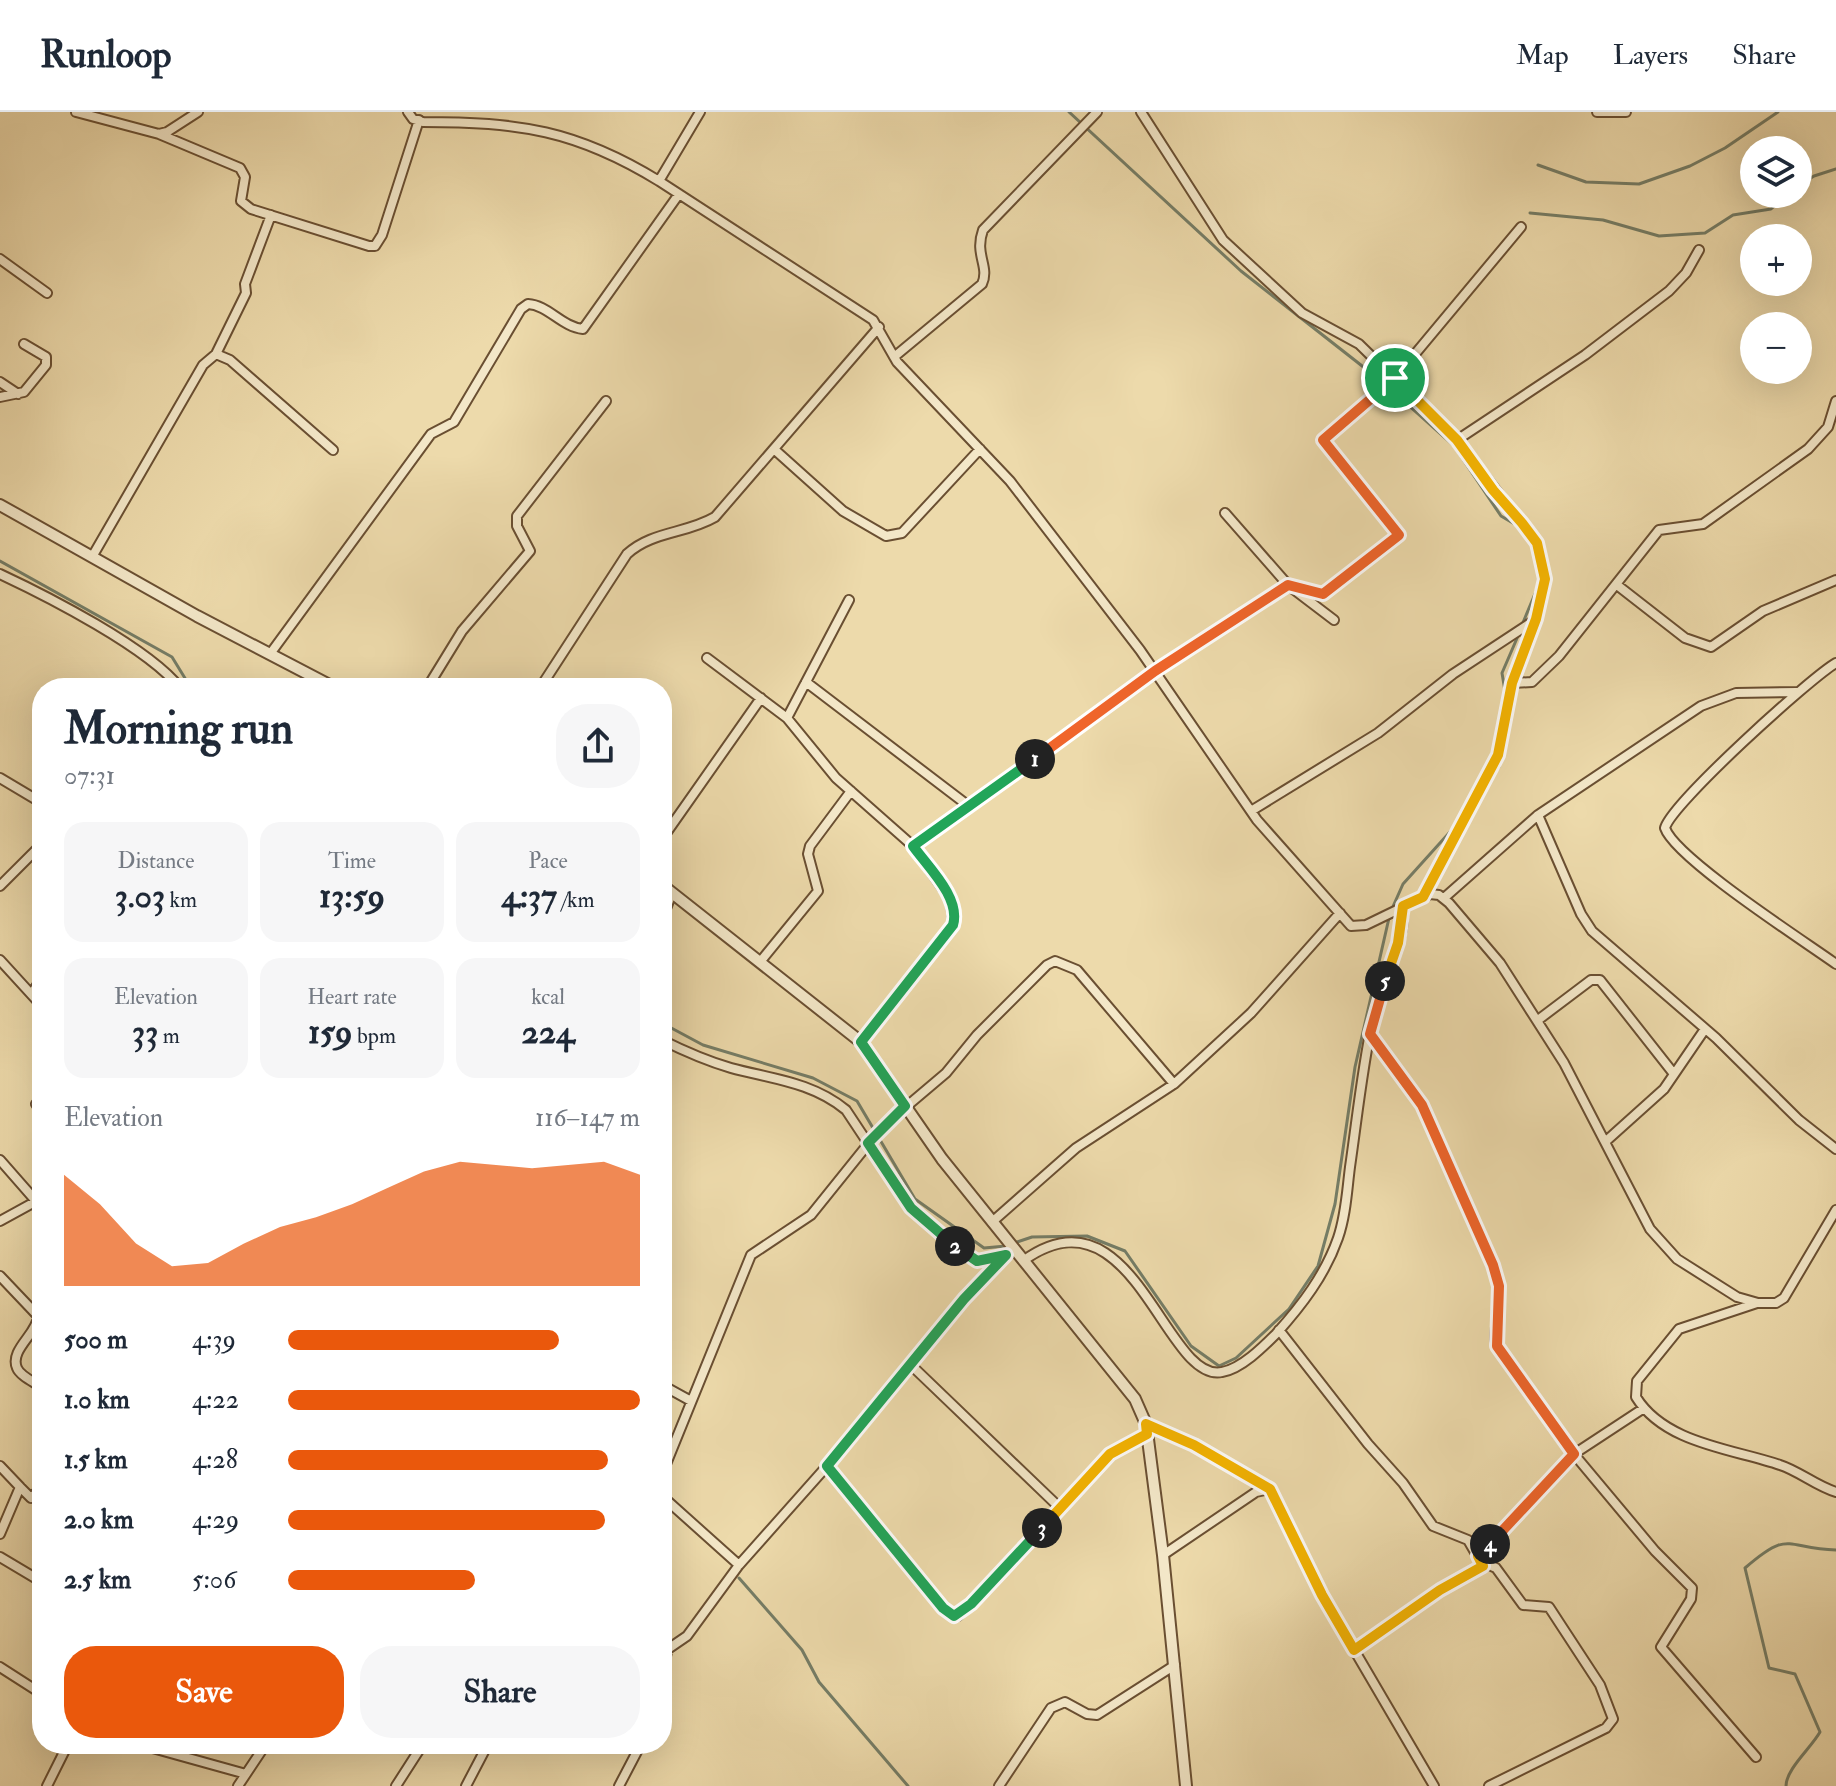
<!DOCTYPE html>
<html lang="en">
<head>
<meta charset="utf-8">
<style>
	body { margin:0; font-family:"IM FELL Double Pica",serif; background:#f6f6f7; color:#1f2937; height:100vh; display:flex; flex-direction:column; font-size:30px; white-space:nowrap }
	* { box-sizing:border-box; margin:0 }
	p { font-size:26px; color:#747a83 }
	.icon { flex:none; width:44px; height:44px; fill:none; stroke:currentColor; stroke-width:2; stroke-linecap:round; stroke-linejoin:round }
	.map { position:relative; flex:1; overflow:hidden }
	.side { position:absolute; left:32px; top:566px; width:640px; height:1076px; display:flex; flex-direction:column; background:#fff; border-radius:32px; box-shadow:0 8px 32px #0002 }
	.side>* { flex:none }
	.buttons { position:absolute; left:1740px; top:24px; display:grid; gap:16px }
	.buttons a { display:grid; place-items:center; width:72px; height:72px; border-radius:50%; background:#fff; box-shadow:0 8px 32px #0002; font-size:40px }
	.pin { position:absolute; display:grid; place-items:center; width:68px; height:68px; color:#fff; margin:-34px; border:4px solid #fff; border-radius:50%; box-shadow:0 2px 8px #0007 }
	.km { position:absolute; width:40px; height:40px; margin:-20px; border-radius:50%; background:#222; color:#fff; font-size:22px; line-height:40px; text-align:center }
	.round { display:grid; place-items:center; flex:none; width:84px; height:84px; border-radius:32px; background:#f6f6f7 }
	.overview { display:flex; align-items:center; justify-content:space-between; height:136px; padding:0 32px }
	h1 { font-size:44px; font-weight:800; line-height:60px }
	.stats { display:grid; grid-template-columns:repeat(3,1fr); gap:12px; height:136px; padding:8px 32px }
	.stats div { display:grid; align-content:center; border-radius:20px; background:#f6f6f7; text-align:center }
	.stats b { font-size:34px; font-weight:800 }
	.stats small { font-size:22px; font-weight:400 }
	.stats p { font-size:22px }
	.chart { height:224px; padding:16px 32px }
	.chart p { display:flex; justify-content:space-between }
	.chart svg { width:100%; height:144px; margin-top:8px; fill:#ea580c; opacity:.7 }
	.primary-button { display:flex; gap:16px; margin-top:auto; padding:16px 32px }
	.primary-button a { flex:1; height:92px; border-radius:32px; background:#ea580c; color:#fff; font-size:32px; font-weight:800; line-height:92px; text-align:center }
	.primary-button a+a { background:#f6f6f7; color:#1f2937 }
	ul { padding:0 32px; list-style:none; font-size:26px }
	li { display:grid; grid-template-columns:128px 96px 1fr; align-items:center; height:60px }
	li i { height:20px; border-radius:10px; background:#ea580c }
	header { display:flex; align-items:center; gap:48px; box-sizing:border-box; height:112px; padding:0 40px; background:#fff; border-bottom:2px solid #e0e1e3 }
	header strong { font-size:38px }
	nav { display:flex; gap:44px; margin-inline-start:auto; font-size:28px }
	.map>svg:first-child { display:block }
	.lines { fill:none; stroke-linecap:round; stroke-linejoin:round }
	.stream { stroke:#757d66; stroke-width:3 }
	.minor-casing { stroke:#6a4f32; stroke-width:12 }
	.tertiary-casing { stroke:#6a4f32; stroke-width:14 }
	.minor { stroke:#f3e7c8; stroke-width:8 }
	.tertiary { stroke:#f3e7c8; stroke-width:10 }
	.split-1-casing { stroke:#fff; stroke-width:16 }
	.split-2-casing { stroke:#fff; stroke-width:16 }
	.split-3-casing { stroke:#fff; stroke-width:16 }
	.split-4-casing { stroke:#fff; stroke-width:16 }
	.split-5-casing { stroke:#fff; stroke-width:16 }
	.split-6-casing { stroke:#fff; stroke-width:16 }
	.split-1 { stroke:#f0652b; stroke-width:10 }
	.split-2 { stroke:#22a559; stroke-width:10 }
	.split-3 { stroke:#22a559; stroke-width:10 }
	.split-4 { stroke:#f5b400; stroke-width:10 }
	.split-5 { stroke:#f0652b; stroke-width:10 }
	.split-6 { stroke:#f5b400; stroke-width:10 }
</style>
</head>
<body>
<header>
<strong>Runloop</strong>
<nav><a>Map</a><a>Layers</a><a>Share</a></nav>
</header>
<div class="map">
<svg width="1836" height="1674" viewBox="0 0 1836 1674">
	<rect width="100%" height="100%" fill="#eddaab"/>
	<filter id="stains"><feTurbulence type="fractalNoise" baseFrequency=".0025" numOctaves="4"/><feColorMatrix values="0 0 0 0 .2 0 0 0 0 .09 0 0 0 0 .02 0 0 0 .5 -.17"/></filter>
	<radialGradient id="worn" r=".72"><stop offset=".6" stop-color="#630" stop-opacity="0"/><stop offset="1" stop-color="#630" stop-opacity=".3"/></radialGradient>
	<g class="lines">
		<path class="stream" d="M1069,0L1241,159L1380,268L1454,334L1501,404L1523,417
			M1538,53L1586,70L1639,72L1690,54L1725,36L1778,0
			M1798,74L1814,64L1836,57
			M1530,101L1603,108L1659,124L1705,121L1733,103L1771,97L1788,82
			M0,449L172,545L191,576
			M1522,513L1542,465
			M1506,585L1502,561L1518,524
			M1489,669L1499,655L1501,644
			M1391,799L1403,772L1458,711
			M662,911L703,933L813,966L857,989L915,1087L984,1136L1006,1134
			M1014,1131L1032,1125L1087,1124L1125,1139L1191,1234L1219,1254L1236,1246L1289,1197L1318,1154L1335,1092L1355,955L1389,806
			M739,1466L802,1538L819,1570L908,1674
			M1786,1674C1786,1657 1811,1636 1820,1620L1795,1562L1769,1556L1745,1456C1790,1417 1784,1436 1836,1438"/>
		<g class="minor-casing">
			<path id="minor" d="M76,0L159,22L167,20L198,0
				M408,0L413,7L423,10C519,10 576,18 659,69L700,0
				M1141,0L1223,128L1302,201L1359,232L1457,328L1585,243L1669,179L1686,161L1699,138
				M1597,0H1626
				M159,22L240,56L245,65L241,89L251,97L369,134H375L382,123L419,8
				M659,69L873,208L897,250L1010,369L1140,538L1257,708L1351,814L1366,813L1430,782L1439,783L1449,791L1500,851L1564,951L1650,1117L1677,1147L1737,1185L1758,1191H1776L1784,1186L1836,1098
				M0,147L47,181
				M216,242L246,181L245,172L271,103
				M894,245L982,172C990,154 974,143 983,118L1097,0
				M0,270L18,282
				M0,285L24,280L46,253V245L24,232
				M775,338L843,399L886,424L902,421L980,337
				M1225,401L1288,473L1334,508
				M92,445L203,253L216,242L230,248L333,338
				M0,462C47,484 149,536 180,576
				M1617,473L1685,526L1711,535L1763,499L1836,468
				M270,542L431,322L454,310L521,197L528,192C548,193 562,215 583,217L679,82
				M707,546L787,606L836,666L913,734L951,788L953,813L861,930
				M1836,551C1810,566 1671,692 1665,716C1675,746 1804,829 1836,852
				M806,570L970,695
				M1512,571L1532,570L1559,544L1659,418L1703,412L1808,337L1828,315L1836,289
				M427,576L462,519L530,439L517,414V404L606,289
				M540,576L627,442C652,419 686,422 715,405L879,215
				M787,606L849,488
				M0,666L42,691
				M1251,699L1378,621L1453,562L1535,508
				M1538,703L1581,802L1592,819L1716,926L1799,1008L1836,1037
				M662,727L761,586
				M913,734L1155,559L1288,473L1323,482L1399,423L1323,328L1395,266L1521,115
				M0,774L42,732
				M1423,785L1498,643L1512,571L1536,507L1545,467L1537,431L1457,328
				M1444,786L1538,703L1701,594L1736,581L1797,580
				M662,807L672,781
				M0,848L42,894
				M760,850L818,779L808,742L810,734L851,679
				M33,880L42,865
				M1538,908L1591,868H1600L1674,962
				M1370,922L1422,993L1493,1153L1499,1174L1495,1228L1499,1239L1563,1329L1655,1439L1692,1476L1691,1487L1661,1535L1756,1645
				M662,928C684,939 707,949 731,956C772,967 812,970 846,998L911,1096L970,1146L985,1150L1002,1144
				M36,992L42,1001
				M1605,1030L1664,977L1705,917
				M0,1048L36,1089
				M0,1109L42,1086
				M992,1110L1076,1036L1174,972L1251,901L1340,801
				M1023,1149C1133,1069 1165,1272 1222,1260C1241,1257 1263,1235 1276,1222C1302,1193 1325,1163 1338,1126C1346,1103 1347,1078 1350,1055C1357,1007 1362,958 1372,911C1380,873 1406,834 1403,794
				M0,1164L38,1204C38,1221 9,1238 17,1256C20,1264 36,1271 42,1276
				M1757,1191L1679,1217L1637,1269L1636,1285C1665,1332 1734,1337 1780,1353C1799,1359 1816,1374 1836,1380
				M1279,1218L1368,1332L1403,1371L1433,1414L1468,1428L1483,1454
				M911,1253L1060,1396
				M662,1273L691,1289
				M1146,1312L1194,1333L1267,1377
				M0,1354L20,1375L0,1422
				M827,1354L943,1496L958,1504L1110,1342L1147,1322
				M662,1362L751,1143L811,1103L881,1016L946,961L977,923L1047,853L1055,849L1077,858L1174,972
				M20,1375L31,1386L42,1375
				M662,1384L739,1453
				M1163,1443L1256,1380L1270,1377L1322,1483L1434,1674
				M1478,1444L1574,1342L1644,1296
				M0,1445L42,1470
				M662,1524L668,1535L662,1563
				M668,1537L687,1524L739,1453L851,1327L964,1187L1006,1143
				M1354,1538L1440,1478L1487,1452L1496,1456L1523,1493L1549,1495L1600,1573L1613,1607L1606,1616L1489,1674
				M0,1555L42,1582
				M138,1632L246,1662
				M47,1674L68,1632
				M238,1674L266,1632
				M396,1674L423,1632
				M466,1674L488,1632
				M619,1674L641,1632
				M999,1674L1051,1596L1065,1590L1087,1602L1097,1603L1175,1553"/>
		</g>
		<g class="tertiary-casing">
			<path id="tertiary" d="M0,393L197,504L335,576
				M662,773L861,930L942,1047L1135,1287L1146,1312L1163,1443L1186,1674"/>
		</g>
		<use href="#minor" class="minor"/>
		<use href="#tertiary" class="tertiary"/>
	</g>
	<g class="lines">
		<g class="split-1-casing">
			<path id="split-1" d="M1035,647L1155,559L1288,473L1323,482L1399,423L1323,328L1395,266"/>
		</g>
		<g class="split-2-casing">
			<path id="split-2" d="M955,1134L911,1096L868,1031L905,994L861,930L953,813C961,786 928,755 913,734L1035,647"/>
		</g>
		<g class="split-3-casing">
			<path id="split-3" d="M955,1134L977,1149L1006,1143L964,1187L827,1354L943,1496L954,1504L971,1492L1042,1416"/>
		</g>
		<g class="split-4-casing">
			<path id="split-4" d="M1042,1416L1110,1342L1147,1322L1146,1312L1194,1333L1270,1377L1322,1483L1354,1538L1440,1478L1483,1454L1478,1444L1490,1432"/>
		</g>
		<g class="split-5-casing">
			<path id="split-5" d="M1385,869L1370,922L1422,993L1493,1153L1499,1174L1497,1234L1574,1342L1490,1432"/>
		</g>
		<g class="split-6-casing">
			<path id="split-6" d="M1385,869L1398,831L1403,794L1423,785L1498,643L1512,571L1536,507L1545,467L1537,431L1522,411L1493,378L1457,328L1395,266"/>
		</g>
		<use href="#split-1" class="split-1"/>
		<use href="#split-2" class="split-2"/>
		<use href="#split-3" class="split-3"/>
		<use href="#split-4" class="split-4"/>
		<use href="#split-5" class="split-5"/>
		<use href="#split-6" class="split-6"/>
	</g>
	<rect width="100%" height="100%" filter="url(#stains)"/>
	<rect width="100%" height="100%" fill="url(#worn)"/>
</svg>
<div class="buttons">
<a><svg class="icon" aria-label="layers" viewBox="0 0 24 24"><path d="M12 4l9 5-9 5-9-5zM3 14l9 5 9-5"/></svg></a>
<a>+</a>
<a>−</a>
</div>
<div class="pin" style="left:1395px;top:266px;background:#1e9e55"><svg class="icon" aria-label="arrive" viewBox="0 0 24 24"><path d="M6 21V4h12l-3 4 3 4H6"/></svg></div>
<b class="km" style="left:1035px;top:647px">1</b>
<b class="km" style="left:955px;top:1134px">2</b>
<b class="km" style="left:1042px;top:1416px">3</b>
<b class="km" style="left:1490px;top:1432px">4</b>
<b class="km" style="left:1385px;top:869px">5</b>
<section class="side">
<div class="overview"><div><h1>Morning run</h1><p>07:31</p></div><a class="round"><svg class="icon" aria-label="share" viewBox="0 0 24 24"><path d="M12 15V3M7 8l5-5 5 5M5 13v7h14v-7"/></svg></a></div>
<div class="stats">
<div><p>Distance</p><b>3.03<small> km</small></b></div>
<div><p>Time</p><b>13:59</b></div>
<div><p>Pace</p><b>4:37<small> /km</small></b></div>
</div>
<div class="stats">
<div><p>Elevation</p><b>33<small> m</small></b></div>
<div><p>Heart rate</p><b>159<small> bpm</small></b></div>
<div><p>kcal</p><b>224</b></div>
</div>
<div class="chart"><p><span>Elevation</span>116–147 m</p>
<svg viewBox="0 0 160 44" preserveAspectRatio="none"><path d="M0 44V10L10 19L20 31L30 38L40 37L50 31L60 26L70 23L80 19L90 14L100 9L110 6L120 7L130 8L140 7L150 6L160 10V44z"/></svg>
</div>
<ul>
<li><b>500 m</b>4:39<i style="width:77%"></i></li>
<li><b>1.0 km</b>4:22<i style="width:100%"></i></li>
<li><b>1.5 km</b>4:28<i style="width:91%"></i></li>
<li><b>2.0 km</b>4:29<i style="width:90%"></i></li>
<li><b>2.5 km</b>5:06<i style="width:53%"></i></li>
</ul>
<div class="primary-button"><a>Save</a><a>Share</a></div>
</section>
</div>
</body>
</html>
